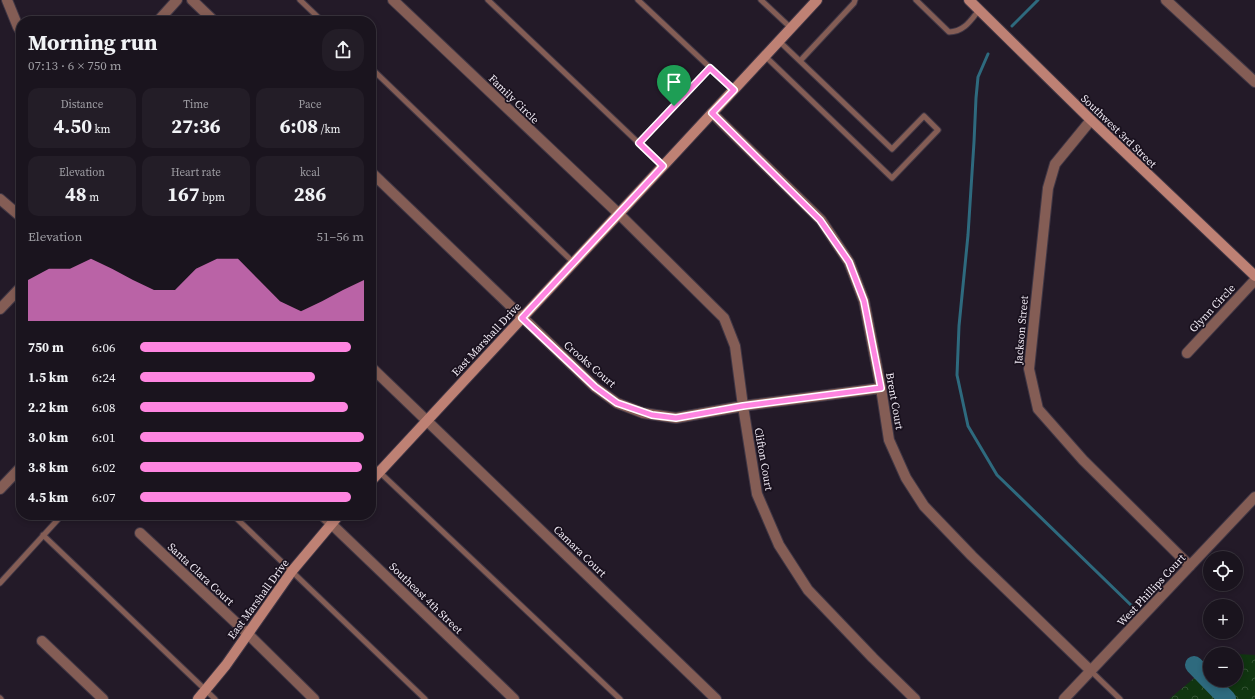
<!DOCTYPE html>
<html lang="en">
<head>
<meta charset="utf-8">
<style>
	body { margin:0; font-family:"Source Serif 4",serif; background:#231d27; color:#f1f3f6; height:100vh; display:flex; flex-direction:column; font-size:15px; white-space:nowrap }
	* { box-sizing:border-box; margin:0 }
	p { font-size:13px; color:#9f9ea4 }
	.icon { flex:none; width:22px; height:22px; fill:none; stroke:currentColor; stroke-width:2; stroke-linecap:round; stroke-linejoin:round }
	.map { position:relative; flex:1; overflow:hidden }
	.panel { position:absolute; left:16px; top:16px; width:360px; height:504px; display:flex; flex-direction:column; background:#1a141e; border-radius:16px; box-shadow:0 2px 6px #0003,0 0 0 1px #38333c }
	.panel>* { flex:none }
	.buttons { position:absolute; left:1203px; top:551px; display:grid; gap:8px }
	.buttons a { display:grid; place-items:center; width:40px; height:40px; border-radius:50%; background:#1a141e; box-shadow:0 2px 6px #0003,0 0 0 1px #38333c; font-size:20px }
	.pin { position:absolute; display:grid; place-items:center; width:34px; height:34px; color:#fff; margin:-41px -17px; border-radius:50% 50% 50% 0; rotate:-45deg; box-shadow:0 0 4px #0007 }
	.pin .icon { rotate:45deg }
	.round { display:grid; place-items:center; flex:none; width:42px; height:42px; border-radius:16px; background:#231d27 }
	.summary { display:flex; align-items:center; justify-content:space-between; height:68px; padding:0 12px }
	h1 { font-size:22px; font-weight:700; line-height:30px }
	.figures { display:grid; grid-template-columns:repeat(3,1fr); gap:6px; height:68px; padding:4px 12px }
	.figures div { display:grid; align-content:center; border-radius:10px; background:#231d27; text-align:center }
	.figures b { font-size:20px; font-weight:700 }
	.figures small { font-size:11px; font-weight:400 }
	.figures p { font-size:11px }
	.chart { height:112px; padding:8px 12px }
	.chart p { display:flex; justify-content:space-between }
	.chart svg { width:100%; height:72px; margin-top:4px; fill:#fe85e0; opacity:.7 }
	ul { padding:0 12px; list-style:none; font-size:13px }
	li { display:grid; grid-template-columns:64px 48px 1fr; align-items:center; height:30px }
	li i { height:10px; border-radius:5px; background:#fe85e0 }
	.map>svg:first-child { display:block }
	.forest { fill:url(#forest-crowns) }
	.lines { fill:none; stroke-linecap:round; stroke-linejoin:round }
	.stream { stroke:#2e6a7e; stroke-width:3 }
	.river { stroke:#2e6a7e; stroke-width:18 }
	.lane-casing { stroke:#403745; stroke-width:7 }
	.street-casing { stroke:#403745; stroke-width:12 }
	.secondary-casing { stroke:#403745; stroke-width:12 }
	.lane { stroke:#845d55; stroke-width:5 }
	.street { stroke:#845d55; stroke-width:10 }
	.secondary { stroke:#be8174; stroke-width:10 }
	.route-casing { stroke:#fff; stroke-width:8 }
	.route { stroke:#fe85e0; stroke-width:5 }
	.labels { text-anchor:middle; stroke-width:3.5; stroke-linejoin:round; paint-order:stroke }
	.street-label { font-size:11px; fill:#f0eaf4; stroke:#19111e }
</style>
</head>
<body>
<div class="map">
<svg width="1255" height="699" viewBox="0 0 1255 699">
	<defs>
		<pattern id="forest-crowns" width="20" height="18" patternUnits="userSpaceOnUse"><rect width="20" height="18" fill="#103510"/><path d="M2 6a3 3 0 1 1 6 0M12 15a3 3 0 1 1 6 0" fill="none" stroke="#335233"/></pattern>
	</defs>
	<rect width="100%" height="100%" fill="#231a28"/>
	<path class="forest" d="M1236,654L1255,655V699H1169L1210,665V680H1236Z"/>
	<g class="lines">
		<path class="stream" d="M1012,26L1038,0
			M988,54L978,77L976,98L974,142L968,235L959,326L957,375L968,426L997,475L1134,608"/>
		<path class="river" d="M1194,665L1227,699"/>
		<g class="lane-casing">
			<path id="lane" d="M300,0L322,21
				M488,0L663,166
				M638,0L734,90
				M761,0L791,28
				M916,0L949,32C964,32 971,20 979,10
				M765,56L892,178L938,130L924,116L892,149L779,41
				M800,61L854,3L855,0
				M371,68L574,263
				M639,143L710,68
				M371,464L620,699
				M233,515L425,699
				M43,535L215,699
				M0,583L62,515
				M1091,671L1120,699
				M0,698L1,699"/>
		</g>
		<g class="street-casing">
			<path id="street" d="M7,0L18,27L21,32
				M192,0L214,21
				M393,0L619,214L724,318L735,346L743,406L757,494L779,545L808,590L873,658L915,699
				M1166,0L1255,82
				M158,21L177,0
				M712,113L821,220L849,262L864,301L881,388L889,440L906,478L924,506L972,556L1091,671
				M1091,120L1055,164L1048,188L1029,369L1038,409L1083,460L1190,566
				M371,172L595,387L617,403L643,413L676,418L743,406L881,388
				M0,199L21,217
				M0,309L21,287
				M1187,353L1255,280
				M371,367L716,699
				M0,489L21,467
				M322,515L514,699
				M140,533L248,634L314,699
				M42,641L103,699
				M1064,699L1255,497"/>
		</g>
		<g class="secondary-casing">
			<path id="secondary" d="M969,0L1091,120L1255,276
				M371,481L817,0
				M198,699L226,665L292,571L339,515"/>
		</g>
		<use href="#lane" class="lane"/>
		<use href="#street" class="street"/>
		<use href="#secondary" class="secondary"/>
	</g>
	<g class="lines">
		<g class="route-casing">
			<path id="route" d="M710,68L734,90L712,113L820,220L849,262L864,301L881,388L743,406L676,418L652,415L617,403L595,387L522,318L663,166L639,143Z"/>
		</g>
		<use href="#route" class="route"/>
	</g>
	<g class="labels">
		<g class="street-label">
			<text transform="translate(514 99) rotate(44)" y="4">Family Circle</text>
			<text transform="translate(1119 131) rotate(44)" y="4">Southwest 3rd Street</text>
			<text transform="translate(1212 308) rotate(-47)" y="4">Glynn Circle</text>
			<text transform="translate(1021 330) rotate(-85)" y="4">Jackson Street</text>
			<text transform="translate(486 339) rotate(-47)" y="4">East Marshall Drive</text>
			<text transform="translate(590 364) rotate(41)" y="4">Crooks Court</text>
			<text transform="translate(895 401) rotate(80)" y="4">Brent Court</text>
			<text transform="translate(764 459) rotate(80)" y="4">Clifton Court</text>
			<text transform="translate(580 551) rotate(44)" y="4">Camara Court</text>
			<text transform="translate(201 574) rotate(43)" y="4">Santa Clara Court</text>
			<text transform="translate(1151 590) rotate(-47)" y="4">West Phillips Court</text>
			<text transform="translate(426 598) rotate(44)" y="4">Southeast 4th Street</text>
			<text transform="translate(258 599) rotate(-54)" y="4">East Marshall Drive</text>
		</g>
	</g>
</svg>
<div class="buttons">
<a><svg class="icon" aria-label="locate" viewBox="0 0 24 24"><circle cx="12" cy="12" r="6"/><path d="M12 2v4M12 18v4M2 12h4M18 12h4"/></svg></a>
<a>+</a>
<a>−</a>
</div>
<div class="pin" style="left:674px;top:106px;background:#1e9e55"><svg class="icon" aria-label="arrive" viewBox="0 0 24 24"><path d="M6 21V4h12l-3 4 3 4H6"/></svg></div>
<section class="panel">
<div class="summary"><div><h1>Morning run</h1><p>07:13 · 6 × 750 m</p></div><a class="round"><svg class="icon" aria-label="share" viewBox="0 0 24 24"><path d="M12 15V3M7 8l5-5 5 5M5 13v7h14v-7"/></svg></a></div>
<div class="figures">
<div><p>Distance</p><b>4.50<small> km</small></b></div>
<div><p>Time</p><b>27:36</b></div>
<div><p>Pace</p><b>6:08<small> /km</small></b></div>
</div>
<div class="figures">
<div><p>Elevation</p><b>48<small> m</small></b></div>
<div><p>Heart rate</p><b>167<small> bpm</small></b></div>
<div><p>kcal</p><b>286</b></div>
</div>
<div class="chart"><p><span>Elevation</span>51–56 m</p>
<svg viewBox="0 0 160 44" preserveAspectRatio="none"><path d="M0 44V19L10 12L20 12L30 6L40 12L50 19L60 25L70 25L80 12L90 6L100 6L110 19L120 32L130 38L140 32L150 25L160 19V44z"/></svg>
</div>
<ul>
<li><b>750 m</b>6:06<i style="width:94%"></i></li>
<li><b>1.5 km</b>6:24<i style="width:78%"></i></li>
<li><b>2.2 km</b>6:08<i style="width:93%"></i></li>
<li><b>3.0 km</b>6:01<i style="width:100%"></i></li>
<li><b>3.8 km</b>6:02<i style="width:99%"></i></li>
<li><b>4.5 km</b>6:07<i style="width:94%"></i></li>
</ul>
</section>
</div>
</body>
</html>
